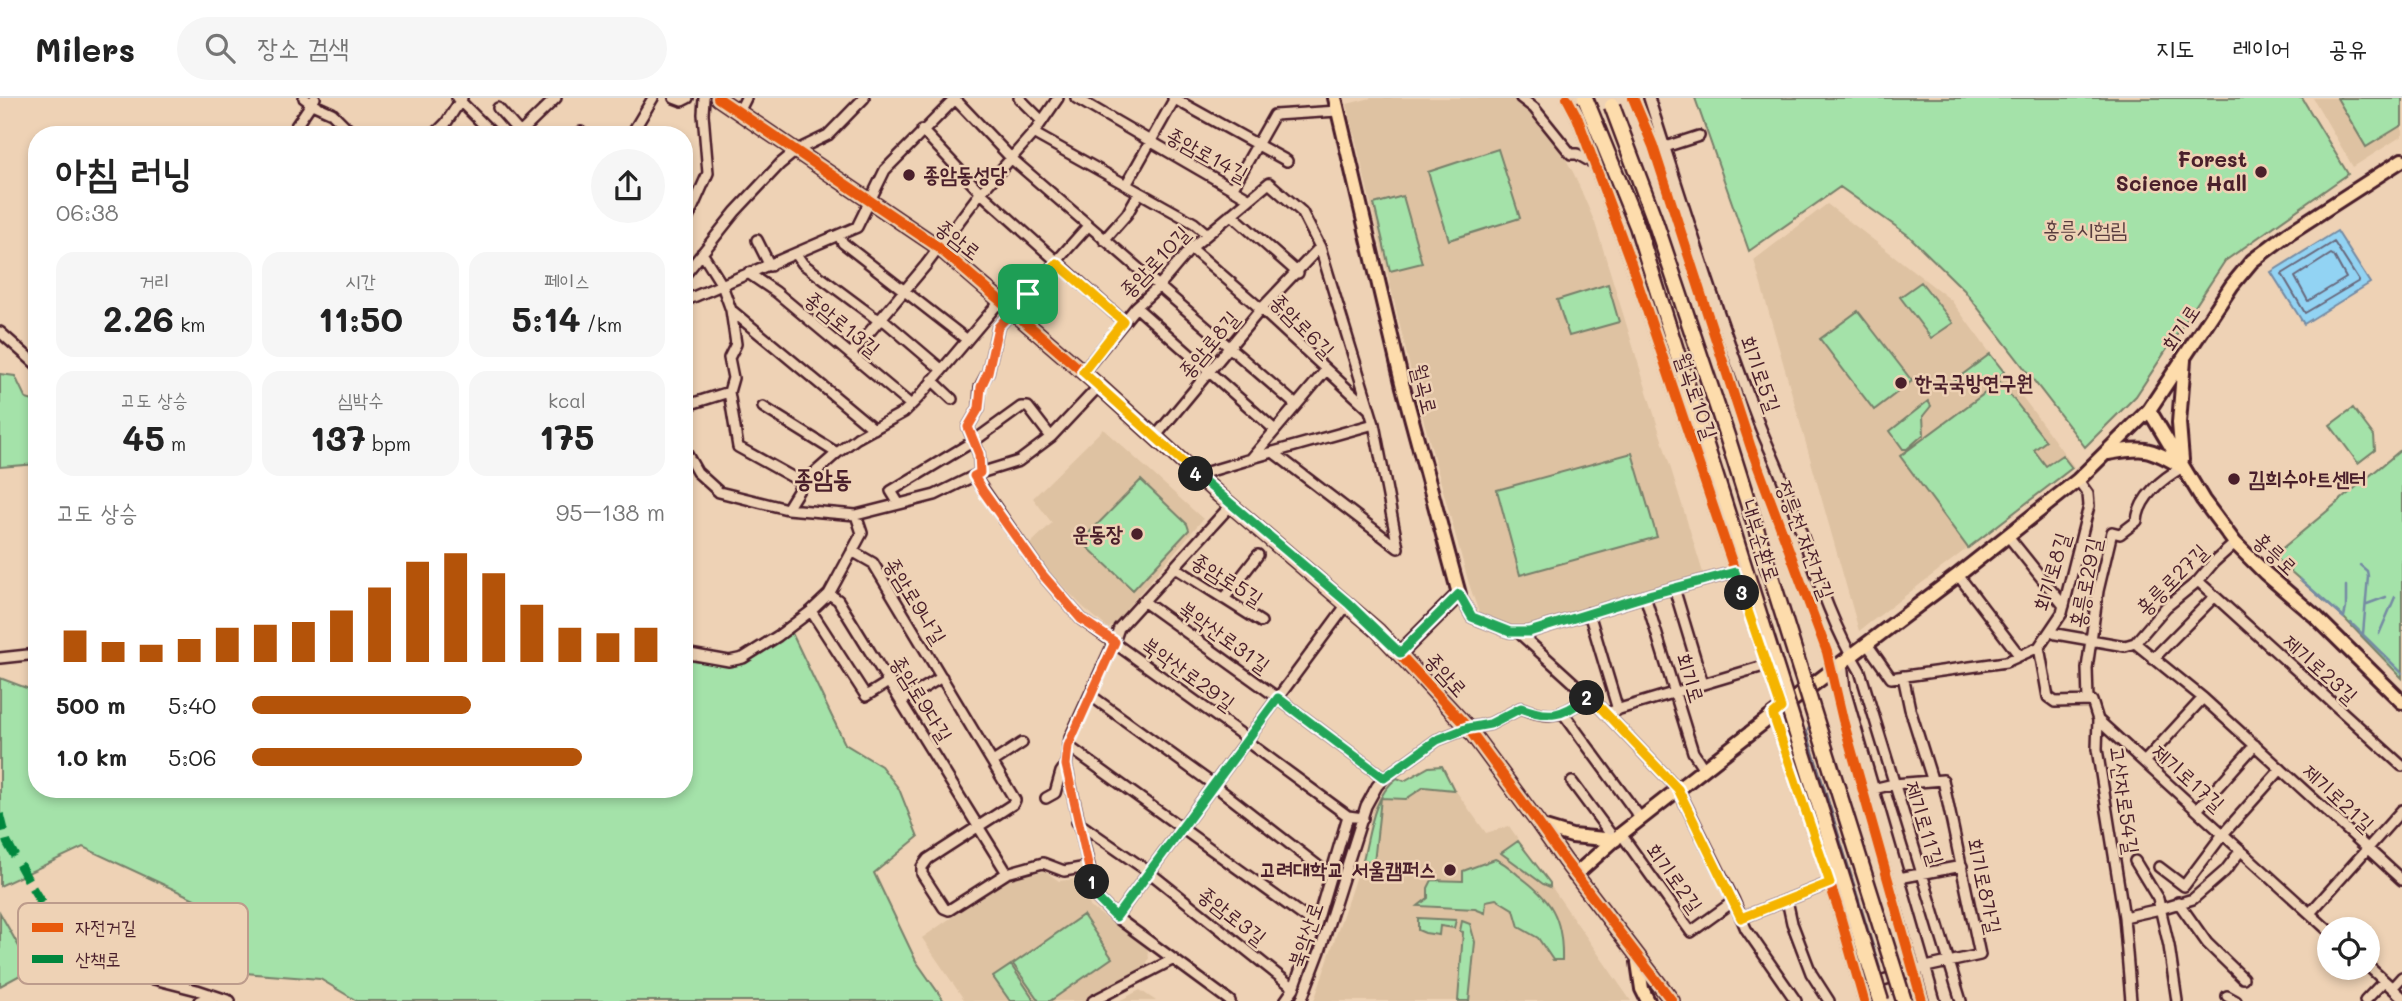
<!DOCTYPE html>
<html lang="ko">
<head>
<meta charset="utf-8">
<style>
	body { margin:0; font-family:Mali,"Poor Story",sans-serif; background:#f6f6f6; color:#222; height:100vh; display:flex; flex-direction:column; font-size:26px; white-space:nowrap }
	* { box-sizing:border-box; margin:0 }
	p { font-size:23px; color:#767676 }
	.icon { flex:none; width:38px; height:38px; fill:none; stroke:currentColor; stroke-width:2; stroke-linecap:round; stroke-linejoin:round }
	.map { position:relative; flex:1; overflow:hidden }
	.drawer { position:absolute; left:28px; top:28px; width:665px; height:672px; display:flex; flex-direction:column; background:#fff; border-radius:28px; box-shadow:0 4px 10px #0003 }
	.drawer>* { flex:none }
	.buttons { position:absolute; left:2317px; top:819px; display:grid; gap:14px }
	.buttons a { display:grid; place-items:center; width:63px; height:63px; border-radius:50%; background:#fff; box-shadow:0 4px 10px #0003; font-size:35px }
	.pin { position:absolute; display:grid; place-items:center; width:60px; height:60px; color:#fff; margin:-30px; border-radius:14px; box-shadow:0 4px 10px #0006 }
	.km { position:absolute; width:35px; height:35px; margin:-18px; border-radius:50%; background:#222; color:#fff; font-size:19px; line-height:35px; text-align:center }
	.round { display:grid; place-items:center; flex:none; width:74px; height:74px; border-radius:37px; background:#f6f6f6 }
	.headline { display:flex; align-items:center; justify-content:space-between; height:119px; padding:0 28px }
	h1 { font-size:38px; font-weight:700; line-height:52px }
	.figures { display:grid; grid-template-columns:repeat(3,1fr); gap:10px; height:119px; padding:7px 28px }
	.figures div { display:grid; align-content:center; border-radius:18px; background:#f6f6f6; text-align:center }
	.figures b { font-size:35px; font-weight:700 }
	.figures small { font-size:19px; font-weight:400 }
	.figures p { font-size:19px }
	.chart { height:196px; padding:14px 28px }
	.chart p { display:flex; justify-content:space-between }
	.chart svg { width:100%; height:126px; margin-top:7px; stroke:#b45309; stroke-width:6 }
	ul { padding:0 28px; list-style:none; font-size:23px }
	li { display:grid; grid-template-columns:112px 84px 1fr; align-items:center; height:52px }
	li i { height:18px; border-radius:9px; background:#b45309 }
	header { display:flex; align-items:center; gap:42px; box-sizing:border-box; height:98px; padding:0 35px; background:#fff; border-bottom:2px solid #e0e0e0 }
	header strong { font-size:33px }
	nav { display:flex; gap:38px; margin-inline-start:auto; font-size:24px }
	.search { width:490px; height:63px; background:#f6f6f6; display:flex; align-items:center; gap:18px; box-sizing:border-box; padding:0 24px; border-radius:38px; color:#767676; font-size:26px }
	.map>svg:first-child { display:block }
	.built { fill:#dec2a2 }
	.green { fill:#a4e2a9; stroke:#77806a; stroke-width:2 }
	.water { fill:#92d3f3; stroke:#758ba3; stroke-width:2 }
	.pier { fill:#eed2b5 }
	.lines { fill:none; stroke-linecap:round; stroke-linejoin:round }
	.shore { stroke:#67677b; stroke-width:2 }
	.stream { stroke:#758ba3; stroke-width:2.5 }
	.minor-casing { stroke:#4a1f2b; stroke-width:14 }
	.major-casing { stroke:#4a1f2b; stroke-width:18 }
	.minor { stroke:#eed2b5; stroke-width:9 }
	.major { stroke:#fddcac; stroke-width:12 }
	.highway-bridge-casing { stroke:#4a1f2b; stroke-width:19; stroke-linecap:butt }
	.highway-bridge { stroke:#fddcac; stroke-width:14 }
	.quiet { stroke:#00873e; stroke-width:9; stroke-dasharray:18 9; stroke-linecap:butt }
	.cycleway-casing { stroke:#eed2b5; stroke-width:15 }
	.cycleway { stroke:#e8590c; stroke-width:10 }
	.split-1-casing { stroke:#fff; stroke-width:14 }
	.split-2-casing { stroke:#fff; stroke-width:14 }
	.split-3-casing { stroke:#fff; stroke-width:14 }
	.split-4-casing { stroke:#fff; stroke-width:14 }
	.split-5-casing { stroke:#fff; stroke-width:14 }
	.split-1 { stroke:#f0652b; stroke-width:9 }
	.split-2 { stroke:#22a559; stroke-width:9 }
	.split-3 { stroke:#f5b400; stroke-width:9 }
	.split-4 { stroke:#22a559; stroke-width:9 }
	.split-5 { stroke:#f5b400; stroke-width:9 }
	.poi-dot { fill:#4a1f2b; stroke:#eed2b5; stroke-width:2.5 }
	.labels { text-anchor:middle; stroke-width:5; stroke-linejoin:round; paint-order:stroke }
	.street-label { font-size:21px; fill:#4a1f2b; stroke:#eed2b5 }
	.poi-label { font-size:21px; font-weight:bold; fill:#4a1f2b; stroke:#eed2b5; text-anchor:end }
	.park-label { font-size:21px; fill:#583c3e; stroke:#eed2b5 }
	.quarter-label { font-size:24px; font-weight:bold; fill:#4a1f2b; stroke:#eed2b5 }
	.key { fill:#eed2b5; stroke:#bd9c8c; stroke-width:2 }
	.key-label { font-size:19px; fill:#4a1f2b }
</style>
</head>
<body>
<header>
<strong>Milers</strong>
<div class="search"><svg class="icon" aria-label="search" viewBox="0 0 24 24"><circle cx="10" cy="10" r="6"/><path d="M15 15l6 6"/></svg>장소 검색</div>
<nav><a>지도</a><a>레이어</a><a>공유</a></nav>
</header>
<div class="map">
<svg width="2402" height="903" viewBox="0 0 2402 903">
	<rect width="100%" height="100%" fill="#eed2b5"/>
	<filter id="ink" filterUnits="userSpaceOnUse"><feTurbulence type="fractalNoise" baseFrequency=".0143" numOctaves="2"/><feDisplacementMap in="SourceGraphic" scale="14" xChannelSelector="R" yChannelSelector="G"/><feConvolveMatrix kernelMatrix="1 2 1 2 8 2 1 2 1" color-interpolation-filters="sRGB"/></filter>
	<g filter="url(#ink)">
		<path class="built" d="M1371,0H1515L1549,31L1574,76L1595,125L1704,478L1700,480L1696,478L1519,531L1479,515L1469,486L1415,291L1347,6Z
			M2313,0H2402V38L2353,69Z
			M1827,106L1951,202L2074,369L1859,533L1754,162Z
			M1103,331L1203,421L1109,531L1083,509L1049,474L1029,447L1052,425L1033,400Z
			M1442,667L1453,689L1486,735L1509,728L1631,903H1314L1362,760L1373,711L1388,685L1397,679L1404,682L1428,668Z
			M1045,773L1059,783L1083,780L1090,809L1147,849L1149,860L1145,869L1094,903H965L922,840L1008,780Z
			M1140,892L1156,903H1119Z"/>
		<path class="green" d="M1695,0H2302L2348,76L2225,163L2136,298L2085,349L1964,192L1908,137L1840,89L1749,153Z
			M2337,0H2402V27L2366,49Z
			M1498,51L1520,120L1449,142L1428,74Z
			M1403,98L1422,165L1390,173L1374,106Z
			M1921,184L1953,225L1931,240L1900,199Z
			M1608,186L1619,224L1569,238L1557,202Z
			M1858,213L1912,283L1874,312L1820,241Z
			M1990,256L2004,274L1992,285L1974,281L1955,289L1951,285Z
			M0,276L15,278L26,301L37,304V366L0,369Z
			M2000,284L2046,343L2034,352L2046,368L2062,357L2072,370L1968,450L1900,358Z
			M1928,303L1931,308L1923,318L1924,336L1907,351H1903L1890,333Z
			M2353,310L2374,338L2375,352L2358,365L2330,327Z
			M2402,351V580L2344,520L2273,458Z
			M1632,355L1657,439L1520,477L1497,392Z
			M1141,382L1187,426L1189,432L1133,492L1084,446L1085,439Z
			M791,533L845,646L881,668L899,691L918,739L874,775L916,863L944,903H357L320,881L206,872L172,854L199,803L83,749L0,788V580L37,594V691H684V562L735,568Z
			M1442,668L1454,692L1424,689L1406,701L1381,700L1374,765L1363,762C1370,734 1373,698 1397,680L1404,683L1429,669Z
			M1518,743L1550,785V789L1543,786L1501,755Z
			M1495,761C1504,764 1511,771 1518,777C1551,801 1563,819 1562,862H1553L1538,840L1519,829L1514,812L1496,801L1486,803L1485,815L1475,811L1418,808L1428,800V790L1432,782L1463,783V773Z
			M0,815L26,861L37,868L0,888Z
			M1083,817L1112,860L1050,903H1039L1013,866Z
			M1418,820L1456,822L1454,830L1440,828L1439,837L1425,835L1418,832Z
			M1462,823L1470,826L1475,844L1469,903H1458L1463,834L1460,833Z
			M1011,867L1035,903H1010L993,879Z"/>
		<path class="water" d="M2337,133L2370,185L2304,226L2271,174Z"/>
		<path class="pier" d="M1593,0H1607L1632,60L1813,604L1820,599L1915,903H1875L1788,620L1799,613L1619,65Z"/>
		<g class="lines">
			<path class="shore" d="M2334,144L2359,183L2305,215L2282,176Z
				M2331,156L2334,158L2346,180L2308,203L2295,179Z
				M1809,629L1807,634L1880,870"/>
			<path class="stream" d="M2360,467L2367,473L2368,478L2363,536
				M2300,481L2344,520
				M2367,506L2386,499
				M2344,519L2346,510V488
				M2351,525L2402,575
				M2379,536L2395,499"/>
			<g class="minor-casing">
				<path id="minor" d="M304,0L312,6L332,15L354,37
					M457,0L494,37
					M674,0L682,3L688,0
					M1019,0L1042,23
					M1076,0L1250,101
					M1173,0L1287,63
					M1521,0L1534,10L1571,56H1577L1593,65
					M1567,0L1577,19L1630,162L1781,610
					M1649,0C1683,106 1716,213 1756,318C1764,341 1776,363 1784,386C1808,448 1825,516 1860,573L1961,903
					M955,1L1012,61L1296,307
					M498,10L520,35
					M739,14L746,0
					M922,32L981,95L1123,223
					M581,34L584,37
					M1033,35L1194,125L1207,136
					M290,37L315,0
					M434,37L446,25L462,0
					M518,37L556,0
					M631,37L653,0
					M1665,49L1699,38
					M1126,87L1175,0
					M1232,91L1274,17L1338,13
					M1231,116L1298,175
					M684,129L708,75L703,16L704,0
					M839,138L843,145L966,241
					M757,142L770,168
					M1104,142L1127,116L1139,95
					M1191,150L1261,211L1369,311
					M702,155L722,187L731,212L736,246L729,260L733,280L729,294L738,349L803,385
					M796,156L803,166L874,219L886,224L941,271
					M748,175L776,194L911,307
					M684,178L735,114L780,66L797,52L828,37L864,0
					M684,203L857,129L885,72L956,0
					M1136,209L1275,332
					M731,212L874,331
					M0,234L37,267
					M851,256L926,167L978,98L1036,32L1058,0
					M1083,274L1136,209L1158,189L1191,150L1269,85L1302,114L1320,149L1374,326L1398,450L1273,354
					M932,282L952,301
					M684,308L729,294
					M763,309L837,355
					M684,327V334
					M1155,339L1261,211L1320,149
					M684,351L697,374L719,394L787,411L856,417L935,397L980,375L1019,363L1051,339L1099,288
					M1252,360L1374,326
					M980,375L979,356L968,329L979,310L980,289L988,274L998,229L1088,128
					M1197,377L1251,361L1326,272
					M974,378L1042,476L1081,521L1241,636L1253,648L1348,718
					M899,406L891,393L974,343L1021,309H1028L1051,339
					M787,411L803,385L837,355L857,340L904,314L919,299L1001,202
					M2008,438L2064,508
					M852,453L873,465L1015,702L1013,706L928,761L922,769V776L944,810L949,812L1007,775
					M1174,469L1261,524
					M1958,477L2019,557
					M2198,483L2402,668
					M1674,490L1703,586
					M829,496L838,502L1007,775L1043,765L1064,773L1087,769
					M1459,496L1472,519L1510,534H1529L1652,496L1735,474
					M1645,498L1693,654L1704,671
					M1224,501L1258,457
					M1143,503L1278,600L1384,680
					M811,513L866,598L890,583
					M1589,515L1618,612
					M1518,534L1596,605L1678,691L1734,803L1746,831L1796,903
					M2051,534L2056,536L2125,548L2135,545
					M2135,545L2203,600L2402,782
					M2135,545L2166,509L2198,483L2214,464L2235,445
					M1867,546L1891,580L2006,564L2039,549L2062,515L2089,408L2088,396L2078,382
					M2039,549L2048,599L2055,604L2092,603L2098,622L2097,651L2124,819L2131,903
					M684,555L729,563L743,560L778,538L811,513L829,496L862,435L856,417
					M0,560L37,556
					M2153,561L2214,499
					M1842,565L1845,592L1935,903
					M1903,578L1910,611L1932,681
					M1090,597L1214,687L1331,778
					M902,603L942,579
					M2088,603L2087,570L2098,493L2112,434L2120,436L2137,423C2139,399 2163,380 2183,369
					M1563,615L1641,721
					M1606,615L1767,567
					M1773,617L1837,807L1864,903
					M2098,622L2329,833
					M1068,648L1316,827
					M993,664L1022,645
					M2144,664L2203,600
					M1572,684L1615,742
					M1046,700L1055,695L1061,674L1066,667
					M2197,712L2255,647
					M1077,724L1149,774L1294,890
					M1621,736L1691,834L1734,803
					M2135,763L2158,801L2169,848L2177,903
					M2159,769L2184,788L2223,736L2281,671
					M1899,780L1962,768
					M1787,802L1792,825L1811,875L1829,903
					M2178,804L2207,845L2243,880
					M2310,815L2402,712
					M1116,819L1348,505
					M2124,819L2160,811L2193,801L2225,773L2241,752
					M1741,820L1830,785
					M83,863L197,892L230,903
					M2368,868L2402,899
					M1860,889L1926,869L1980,857L1943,682L1894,686L1873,691
					M2392,890L2402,879
					M2227,898L2236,903
					M199,903L217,899
					M1093,903L1172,862
					M1230,903L1116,819L1096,799L1066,667L1070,640L1114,544L1119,530L1231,407
					M1285,903L1294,890L1316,827L1348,718L1363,720
					M1301,903L1320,853L1366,708L1377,688L1384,680L1437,642L1468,630L1490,626L1521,610C1551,622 1563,618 1589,598
					M2365,903L2384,883"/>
			</g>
			<g class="major-casing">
				<path id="major" d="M718,0L938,149L1099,288L1220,398L1378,533L1468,630L1539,726L1565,763L1672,903
					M1335,0L1403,289L1459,496L1400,555
					M2149,312L2203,402L2235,445L2265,475L2316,519L2402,604
					M2108,355C2144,349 2148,349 2179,367
					M2182,362L2179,325L2184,262
					M1542,729L1572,738L1615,742
					M1575,777L1621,736L1773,617L1958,477L2078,382L2149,312L2232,187L2252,163L2289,135L2402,62
					M1638,864L1642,891L1648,903"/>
			</g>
			<use href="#minor" class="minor"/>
			<use href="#major" class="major"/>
			<g class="highway-bridge-casing">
				<path id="highway-bridge" d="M1585,0L1637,128L1881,903
					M1612,8L1654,120L1727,338L1904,903"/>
			</g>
			<use href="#highway-bridge" class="highway-bridge"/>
			<path class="quiet" d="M0,716L7,744L33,791L68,848L83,863"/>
			<g class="cycleway-casing">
				<path id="cycleway" d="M718,0L938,149L1099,288L1220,398L1378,533L1468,630L1539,726L1565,763L1672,903
					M1567,0L1577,19L1630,162L1781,610
					M1633,0L1653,48L1751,350L1827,554L1843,622L1922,903
					M1773,617L1837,807L1864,903"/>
			</g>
			<use href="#cycleway" class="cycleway"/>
		</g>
	</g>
	<g class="lines" filter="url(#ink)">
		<g class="split-1-casing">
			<path id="split-1" d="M1028,196L998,229L988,274L981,289L979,310L968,329L979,356L980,375L974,378L983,393L1042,476L1081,521L1115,544L1068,648L1066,667L1092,784"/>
		</g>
		<g class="split-2-casing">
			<path id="split-2" d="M1092,784L1096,799L1116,819L1278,600L1384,680L1437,642L1468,630L1490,626L1521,610C1550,621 1562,618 1587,600"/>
		</g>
		<g class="split-3-casing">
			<path id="split-3" d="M1587,600L1596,605L1678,691L1741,820L1830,785L1773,617L1781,610L1742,495"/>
		</g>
		<g class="split-4-casing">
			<path id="split-4" d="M1196,376L1348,505L1400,555L1459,496L1472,519L1510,534H1529L1652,496L1735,474L1742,495"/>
		</g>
		<g class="split-5-casing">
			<path id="split-5" d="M1028,196L1057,165L1123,223L1083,274L1196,376"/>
		</g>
		<use href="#split-1" class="split-1"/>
		<use href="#split-2" class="split-2"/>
		<use href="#split-3" class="split-3"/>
		<use href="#split-4" class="split-4"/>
		<use href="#split-5" class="split-5"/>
	</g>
	<g class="poi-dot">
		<circle cx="2261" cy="74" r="7"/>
		<circle cx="909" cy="77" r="7"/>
		<circle cx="1901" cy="285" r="7"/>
		<circle cx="2234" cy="381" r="7"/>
		<circle cx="1137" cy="436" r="7"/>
		<circle cx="1450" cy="772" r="7"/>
	</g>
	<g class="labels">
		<g class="street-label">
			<text transform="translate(1207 57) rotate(29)" y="7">종암로14길</text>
			<text transform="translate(958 142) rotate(38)" y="7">종암로</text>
			<text transform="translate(1155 164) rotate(-46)" y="7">종암로10길</text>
			<text transform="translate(842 226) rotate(39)" y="7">종암로13길</text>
			<text transform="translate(1302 228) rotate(45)" y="7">종암로6길</text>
			<text transform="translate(2181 230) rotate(-57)" y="7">회기로</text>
			<text transform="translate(1209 247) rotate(-50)" y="7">종암로8길</text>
			<text transform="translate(1760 276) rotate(70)" y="7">회기로5길</text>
			<text transform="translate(1424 291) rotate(76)" y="7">월곡로</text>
			<text transform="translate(1696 298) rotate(71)" y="7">월곡로10길</text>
			<text transform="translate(1805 442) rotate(69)" y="7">정릉천 자전거길</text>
			<text transform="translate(1760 443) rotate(72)" y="7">내부순환로</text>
			<text transform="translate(2275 456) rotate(43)" y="7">홍릉로</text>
			<text transform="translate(2052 474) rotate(-73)" y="7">회기로8길</text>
			<text transform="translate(1227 482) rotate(32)" y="7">종암로5길</text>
			<text transform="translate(2172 482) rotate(-45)" y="7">홍릉로27길</text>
			<text transform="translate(2086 485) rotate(-79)" y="7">홍릉로29길</text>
			<text transform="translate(915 503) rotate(58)" y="7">종암로9나길</text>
			<text transform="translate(1224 539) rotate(36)" y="7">북악산로31길</text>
			<text transform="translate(2320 571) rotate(42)" y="7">제기로23길</text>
			<text transform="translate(1188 576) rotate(36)" y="7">북악산로29길</text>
			<text transform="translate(1446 577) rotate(48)" y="7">종암로</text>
			<text transform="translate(1690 580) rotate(73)" y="7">회기로</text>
			<text transform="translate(921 601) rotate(58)" y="7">종암로9다길</text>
			<text transform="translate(2188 680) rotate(42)" y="7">제기로17길</text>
			<text transform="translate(2338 700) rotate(43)" y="7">제기로21길</text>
			<text transform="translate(2124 702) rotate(82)" y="7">고산자로54길</text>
			<text transform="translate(1924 725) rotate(73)" y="7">제기로11길</text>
			<text transform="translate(1674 780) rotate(54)" y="7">회기로2길</text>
			<text transform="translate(1984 788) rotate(78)" y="7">회기로8가길</text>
			<text transform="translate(1232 818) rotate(38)" y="7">종암로3길</text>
			<text transform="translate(1306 837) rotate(-71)" y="7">북악산로</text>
		</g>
		<g class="poi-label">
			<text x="2247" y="69">Forest<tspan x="2247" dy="24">Science Hall</tspan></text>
			<text x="923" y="84" text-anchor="start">종암동성당</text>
			<text x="1915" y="292" text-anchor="start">한국국방연구원</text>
			<text x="2248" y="388" text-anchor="start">김희수아트센터</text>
			<text x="1123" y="443">운동장</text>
			<text x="1436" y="779">고려대학교 서울캠퍼스</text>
		</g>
		<g class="park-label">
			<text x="2085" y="139">홍릉시험림</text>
		</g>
		<g class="quarter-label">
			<text x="823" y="389">종암동</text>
		</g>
	</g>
	<rect x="18" y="805" width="230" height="81" rx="10" class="key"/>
	<rect x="32" y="825" width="31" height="9" fill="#e8590c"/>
	<rect x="32" y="857" width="31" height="8" fill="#00873e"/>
	<g class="key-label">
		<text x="75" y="836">자전거길</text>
		<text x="75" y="868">산책로</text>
	</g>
</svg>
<div class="buttons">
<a><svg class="icon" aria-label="locate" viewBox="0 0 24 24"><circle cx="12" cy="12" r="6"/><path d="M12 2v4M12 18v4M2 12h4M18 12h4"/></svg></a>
</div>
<div class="pin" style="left:1028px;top:196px;background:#1e9e55"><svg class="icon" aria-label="arrive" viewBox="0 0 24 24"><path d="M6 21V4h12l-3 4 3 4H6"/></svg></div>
<b class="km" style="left:1092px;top:784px">1</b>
<b class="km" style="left:1587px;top:600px">2</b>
<b class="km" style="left:1742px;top:495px">3</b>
<b class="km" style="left:1196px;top:376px">4</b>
<section class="drawer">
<div class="headline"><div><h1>아침 러닝</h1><p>06:38</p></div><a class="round"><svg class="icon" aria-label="share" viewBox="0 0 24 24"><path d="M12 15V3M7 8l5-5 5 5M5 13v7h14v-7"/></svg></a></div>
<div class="figures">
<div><p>거리</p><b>2.26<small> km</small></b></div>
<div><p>시간</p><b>11:50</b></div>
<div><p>페이스</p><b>5:14<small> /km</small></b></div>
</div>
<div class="figures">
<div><p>고도 상승</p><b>45<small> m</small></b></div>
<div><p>심박수</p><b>137<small> bpm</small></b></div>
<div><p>kcal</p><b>175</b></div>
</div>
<div class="chart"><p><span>고도 상승</span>95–138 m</p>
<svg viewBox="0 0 160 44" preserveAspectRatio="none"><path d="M5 44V33M15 44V37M25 44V38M35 44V36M45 44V32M55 44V31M65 44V30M75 44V26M85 44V18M95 44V9M105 44V6M115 44V13M125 44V24M135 44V32M145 44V34M155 44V32"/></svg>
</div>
<ul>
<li><b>500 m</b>5:40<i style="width:53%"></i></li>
<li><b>1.0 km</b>5:06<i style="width:80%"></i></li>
</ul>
</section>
</div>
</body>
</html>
